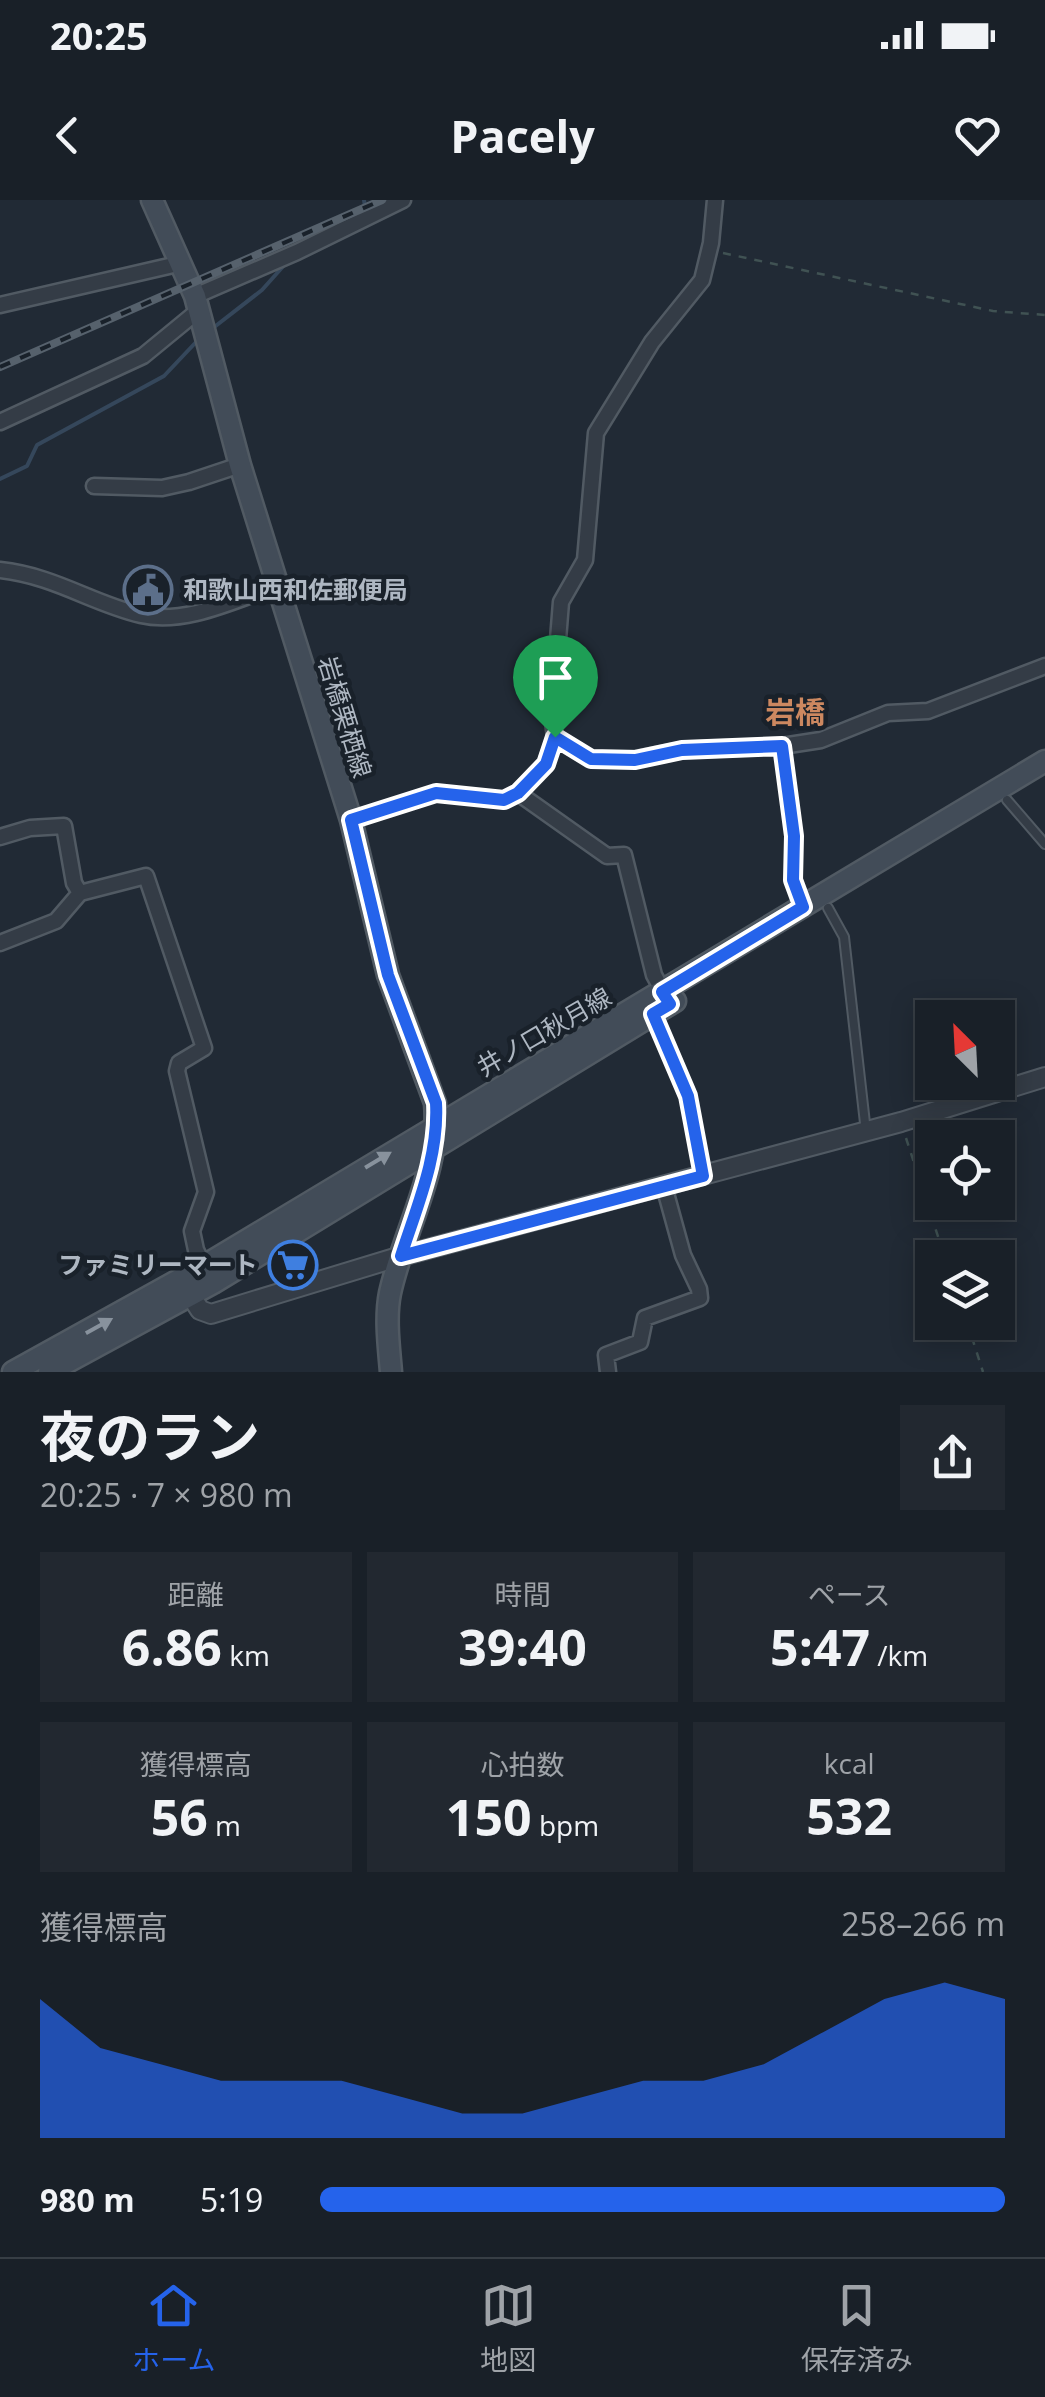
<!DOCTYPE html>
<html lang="ja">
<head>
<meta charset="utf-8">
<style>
	body { margin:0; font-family:"Open Sans","Noto Sans JP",sans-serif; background:#222830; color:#f1f3f6; height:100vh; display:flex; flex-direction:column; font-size:38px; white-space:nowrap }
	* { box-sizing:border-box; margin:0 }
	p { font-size:32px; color:#9fa3a8 }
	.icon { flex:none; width:55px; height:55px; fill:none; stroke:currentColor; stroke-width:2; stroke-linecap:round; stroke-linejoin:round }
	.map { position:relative; height:1172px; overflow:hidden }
	.sheet { display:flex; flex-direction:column; background:#192028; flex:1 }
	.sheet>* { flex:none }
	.needle { width:65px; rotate:336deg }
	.controls { position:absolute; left:915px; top:800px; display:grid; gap:20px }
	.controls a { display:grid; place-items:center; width:100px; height:100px; border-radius:0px; background:#192028; box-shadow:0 5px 25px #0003,0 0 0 2px #373e45; font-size:50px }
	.pin { position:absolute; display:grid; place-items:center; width:85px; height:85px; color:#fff; margin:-102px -42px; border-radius:50% 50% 50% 0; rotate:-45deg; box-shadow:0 0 10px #0007 }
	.pin .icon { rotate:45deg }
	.round { display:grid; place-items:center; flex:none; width:105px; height:105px; border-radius:0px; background:#222830 }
	.summary { display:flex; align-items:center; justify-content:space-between; height:170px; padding:0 40px }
	h1 { font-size:55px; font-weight:700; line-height:75px }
	.metrics { display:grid; grid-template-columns:repeat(3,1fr); gap:15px; height:170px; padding:10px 40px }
	.metrics div { display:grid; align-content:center; border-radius:0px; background:#222830; text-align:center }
	.metrics b { font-size:50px; font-weight:700 }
	.metrics small { font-size:28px; font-weight:400 }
	.metrics p { font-size:28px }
	.chart { height:280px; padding:20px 40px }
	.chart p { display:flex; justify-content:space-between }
	.chart svg { width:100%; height:180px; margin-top:10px; fill:#2563eb; opacity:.7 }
	ul { padding:0 40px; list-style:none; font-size:32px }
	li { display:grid; grid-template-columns:160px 120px 1fr; align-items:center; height:75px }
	li i { height:25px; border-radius:12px; background:#2563eb }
	.status { display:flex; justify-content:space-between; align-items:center; height:70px; padding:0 50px; background:#192028; direction:ltr }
	.status svg { height:28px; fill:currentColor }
	header { display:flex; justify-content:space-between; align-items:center; height:130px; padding:0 40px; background:#192028; font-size:45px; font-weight:700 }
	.tab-bar { display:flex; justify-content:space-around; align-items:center; height:140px; border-top:2px solid #373e45; background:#192028; font-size:28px; color:#9fa3a8 }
	.tab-bar a { display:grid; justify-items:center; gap:5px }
	.tab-bar .selected { color:#2563eb }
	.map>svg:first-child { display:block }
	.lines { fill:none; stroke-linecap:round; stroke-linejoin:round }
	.stream { stroke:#35475b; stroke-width:4 }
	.building { fill:url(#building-back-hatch); stroke:#1b232c; stroke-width:2.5 }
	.service-casing { stroke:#515a63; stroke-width:12 }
	.minor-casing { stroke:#515a63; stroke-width:19 }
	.tertiary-casing { stroke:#515a63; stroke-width:22 }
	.secondary-casing { stroke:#515a63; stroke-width:25 }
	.path { stroke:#405253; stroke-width:2.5; stroke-dasharray:8 8; stroke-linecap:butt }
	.service { stroke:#343c46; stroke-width:8 }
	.minor { stroke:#343c46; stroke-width:14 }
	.tertiary { stroke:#343c46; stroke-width:18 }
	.secondary { stroke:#424c58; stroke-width:20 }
	.rail-casing { stroke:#56616c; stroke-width:8 }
	.rail { stroke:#19212a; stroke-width:4; stroke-dasharray:11; stroke-linecap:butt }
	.oneway { fill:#88929d }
	.route-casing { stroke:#fff; stroke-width:20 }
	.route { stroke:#2563eb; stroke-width:12 }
	.labels { text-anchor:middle; stroke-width:9; stroke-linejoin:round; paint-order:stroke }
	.poi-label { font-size:25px; font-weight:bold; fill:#aeb7c2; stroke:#19212a; text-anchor:start }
	.street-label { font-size:25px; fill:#aeb7c2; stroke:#19212a }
	.quarter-label { font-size:30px; font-weight:bold; fill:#cc8860; stroke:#19212a }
</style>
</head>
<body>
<div class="status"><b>20:25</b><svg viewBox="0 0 49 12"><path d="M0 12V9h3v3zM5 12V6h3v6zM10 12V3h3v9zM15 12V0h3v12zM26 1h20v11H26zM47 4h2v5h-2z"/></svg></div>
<header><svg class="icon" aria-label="back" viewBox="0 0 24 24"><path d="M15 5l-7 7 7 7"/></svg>Pacely<svg class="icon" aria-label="heart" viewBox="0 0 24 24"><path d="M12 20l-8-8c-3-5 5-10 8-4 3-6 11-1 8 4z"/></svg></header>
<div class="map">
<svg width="1045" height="1172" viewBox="0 0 1045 1172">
	<defs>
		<pattern id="building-back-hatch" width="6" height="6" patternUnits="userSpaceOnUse" patternTransform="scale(2.5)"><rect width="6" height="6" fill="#47525f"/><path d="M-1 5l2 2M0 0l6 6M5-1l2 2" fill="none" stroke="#5f6974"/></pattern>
	</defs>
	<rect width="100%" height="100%" fill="#212a35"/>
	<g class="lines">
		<path class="stream" d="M364,0L366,14
			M213,128L262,90L287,62
			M0,279L27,266L37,245L164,176L198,140"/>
	</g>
	<path class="building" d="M156,375L160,405H145L140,378Z
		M301,1047L312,1068L282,1079L273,1063Z"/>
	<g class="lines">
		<g class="service-casing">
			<path id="service" d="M1007,600L1045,644
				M793,636V680L802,705
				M828,708L844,737L866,932"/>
		</g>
		<g class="minor-casing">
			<path id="minor" d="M195,96L297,52L403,0
				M0,105L182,63
				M0,222L143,156L199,110
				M94,286L162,288L189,282L240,265
				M0,370C55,376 91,403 141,415C185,425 235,400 276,386
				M555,537L591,559H635L682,550L782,546L821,540L888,513L928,511L1045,466
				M0,637L30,628L64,626L74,683L80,693L146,676L204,848L179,863L177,871L206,992L192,1031L196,1050L204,1066
				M0,743L56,721L80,693
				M667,799L654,775L624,655L607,656L518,593L546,563L555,537L552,515L561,402L585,360L596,233L652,142L702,80L711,43L715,0
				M608,1172L606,1155L640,1142L645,1118L700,1098L699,1089L683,1055L664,986"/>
		</g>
		<g class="tertiary-casing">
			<path id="tertiary" d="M191,1096L200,1110L211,1114L401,1056L901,922L1045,877"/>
		</g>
		<g class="secondary-casing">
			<path id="secondary" d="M152,0L195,96L240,265L351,620L388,775L435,903C441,970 404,1029 390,1093C385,1118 389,1147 391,1172
				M13,1172L204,1066L1045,561
				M49,1172L213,1083L675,801"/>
		</g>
		<path class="path" d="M723,53L993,111L1045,115
			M783,557L792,624
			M367,615L437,593L505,599
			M660,828L688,896L700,959
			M906,938L945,1058
			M967,1122L983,1172"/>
		<use href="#service" class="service"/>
		<use href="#minor" class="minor"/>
		<use href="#tertiary" class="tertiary"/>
		<use href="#secondary" class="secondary"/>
		<g class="rail-casing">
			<path id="rail" d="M0,167L382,0"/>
		</g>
		<use href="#rail" class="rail"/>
	</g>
	<defs><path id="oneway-solid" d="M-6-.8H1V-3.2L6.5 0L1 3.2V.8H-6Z" transform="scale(2.5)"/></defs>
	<g class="oneway">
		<use href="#oneway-solid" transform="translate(378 960) rotate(-31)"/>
		<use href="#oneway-solid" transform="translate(99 1126) rotate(-29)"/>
	</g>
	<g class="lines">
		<g class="route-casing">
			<path id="route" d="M555,537L591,559L635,560L682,550L782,546L794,636L793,680L803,707L662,792L670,804L653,814L688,896L703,976L401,1056C417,1006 439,956 436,903L388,775L351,620L436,593L504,600L518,593L546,564Z"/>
		</g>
		<use href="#route" class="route"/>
	</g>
	<defs>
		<g id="civic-ring" transform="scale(2.5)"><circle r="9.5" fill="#19212a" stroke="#5c6f8a" stroke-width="1.5"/><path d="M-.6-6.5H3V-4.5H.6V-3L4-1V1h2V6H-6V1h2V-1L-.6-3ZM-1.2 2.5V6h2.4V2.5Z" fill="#5c6f8a"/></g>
		<g id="supermarket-ring" transform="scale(2.5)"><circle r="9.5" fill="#19212a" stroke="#3f7fe0" stroke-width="1.5"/><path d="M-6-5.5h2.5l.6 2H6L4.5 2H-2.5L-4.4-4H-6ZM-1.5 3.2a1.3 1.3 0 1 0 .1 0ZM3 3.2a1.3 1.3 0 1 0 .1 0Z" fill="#3f7fe0"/></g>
	</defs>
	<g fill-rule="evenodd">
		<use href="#civic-ring" x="148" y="390"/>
		<use href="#supermarket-ring" x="293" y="1065"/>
	</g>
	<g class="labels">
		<g class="poi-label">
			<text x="183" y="399">和歌山西和佐郵便局</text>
			<text x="258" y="1074" text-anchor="end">ファミリーマート</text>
		</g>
		<g class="street-label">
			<text transform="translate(345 517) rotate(73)" y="9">岩橋栗栖線</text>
			<text transform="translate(544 832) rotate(-30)" y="9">井ノ口秋月線</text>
		</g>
		<g class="quarter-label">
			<text x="795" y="523">岩橋</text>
		</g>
	</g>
</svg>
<div class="controls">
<a><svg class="needle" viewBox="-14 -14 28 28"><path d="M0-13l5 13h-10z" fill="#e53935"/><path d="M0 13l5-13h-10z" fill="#9fa3a8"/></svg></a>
<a><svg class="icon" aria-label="locate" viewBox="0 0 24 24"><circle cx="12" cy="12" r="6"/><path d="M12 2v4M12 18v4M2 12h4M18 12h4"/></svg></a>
<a><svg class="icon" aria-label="layers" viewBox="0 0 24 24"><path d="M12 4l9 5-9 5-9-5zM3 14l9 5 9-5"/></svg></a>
</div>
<div class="pin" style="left:555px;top:537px;background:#1e9e55"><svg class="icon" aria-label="arrive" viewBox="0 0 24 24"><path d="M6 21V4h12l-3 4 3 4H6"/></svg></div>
</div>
<section class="sheet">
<div class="summary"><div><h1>夜のラン</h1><p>20:25 · 7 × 980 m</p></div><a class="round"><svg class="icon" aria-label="share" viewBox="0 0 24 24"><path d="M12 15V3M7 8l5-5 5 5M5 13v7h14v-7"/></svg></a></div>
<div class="metrics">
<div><p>距離</p><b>6.86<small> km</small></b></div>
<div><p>時間</p><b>39:40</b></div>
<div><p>ペース</p><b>5:47<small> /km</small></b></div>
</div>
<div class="metrics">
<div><p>獲得標高</p><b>56<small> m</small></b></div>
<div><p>心拍数</p><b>150<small> bpm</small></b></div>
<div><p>kcal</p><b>532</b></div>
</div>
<div class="chart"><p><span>獲得標高</span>258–266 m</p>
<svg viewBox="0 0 160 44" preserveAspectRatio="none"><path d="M0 44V10L10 22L20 26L30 30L40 30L50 30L60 34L70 38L80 38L90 34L100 30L110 30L120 26L130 18L140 10L150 6L160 10V44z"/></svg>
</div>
<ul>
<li><b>980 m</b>5:19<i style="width:100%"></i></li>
</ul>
</section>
<nav class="tab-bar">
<a class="selected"><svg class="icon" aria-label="home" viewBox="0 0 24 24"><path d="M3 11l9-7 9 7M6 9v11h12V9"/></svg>ホーム</a>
<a><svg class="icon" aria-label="map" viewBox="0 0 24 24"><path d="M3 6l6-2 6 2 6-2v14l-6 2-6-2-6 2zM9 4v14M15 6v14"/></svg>地図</a>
<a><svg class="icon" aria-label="saved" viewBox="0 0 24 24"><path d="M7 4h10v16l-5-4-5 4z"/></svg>保存済み</a>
</nav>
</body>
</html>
